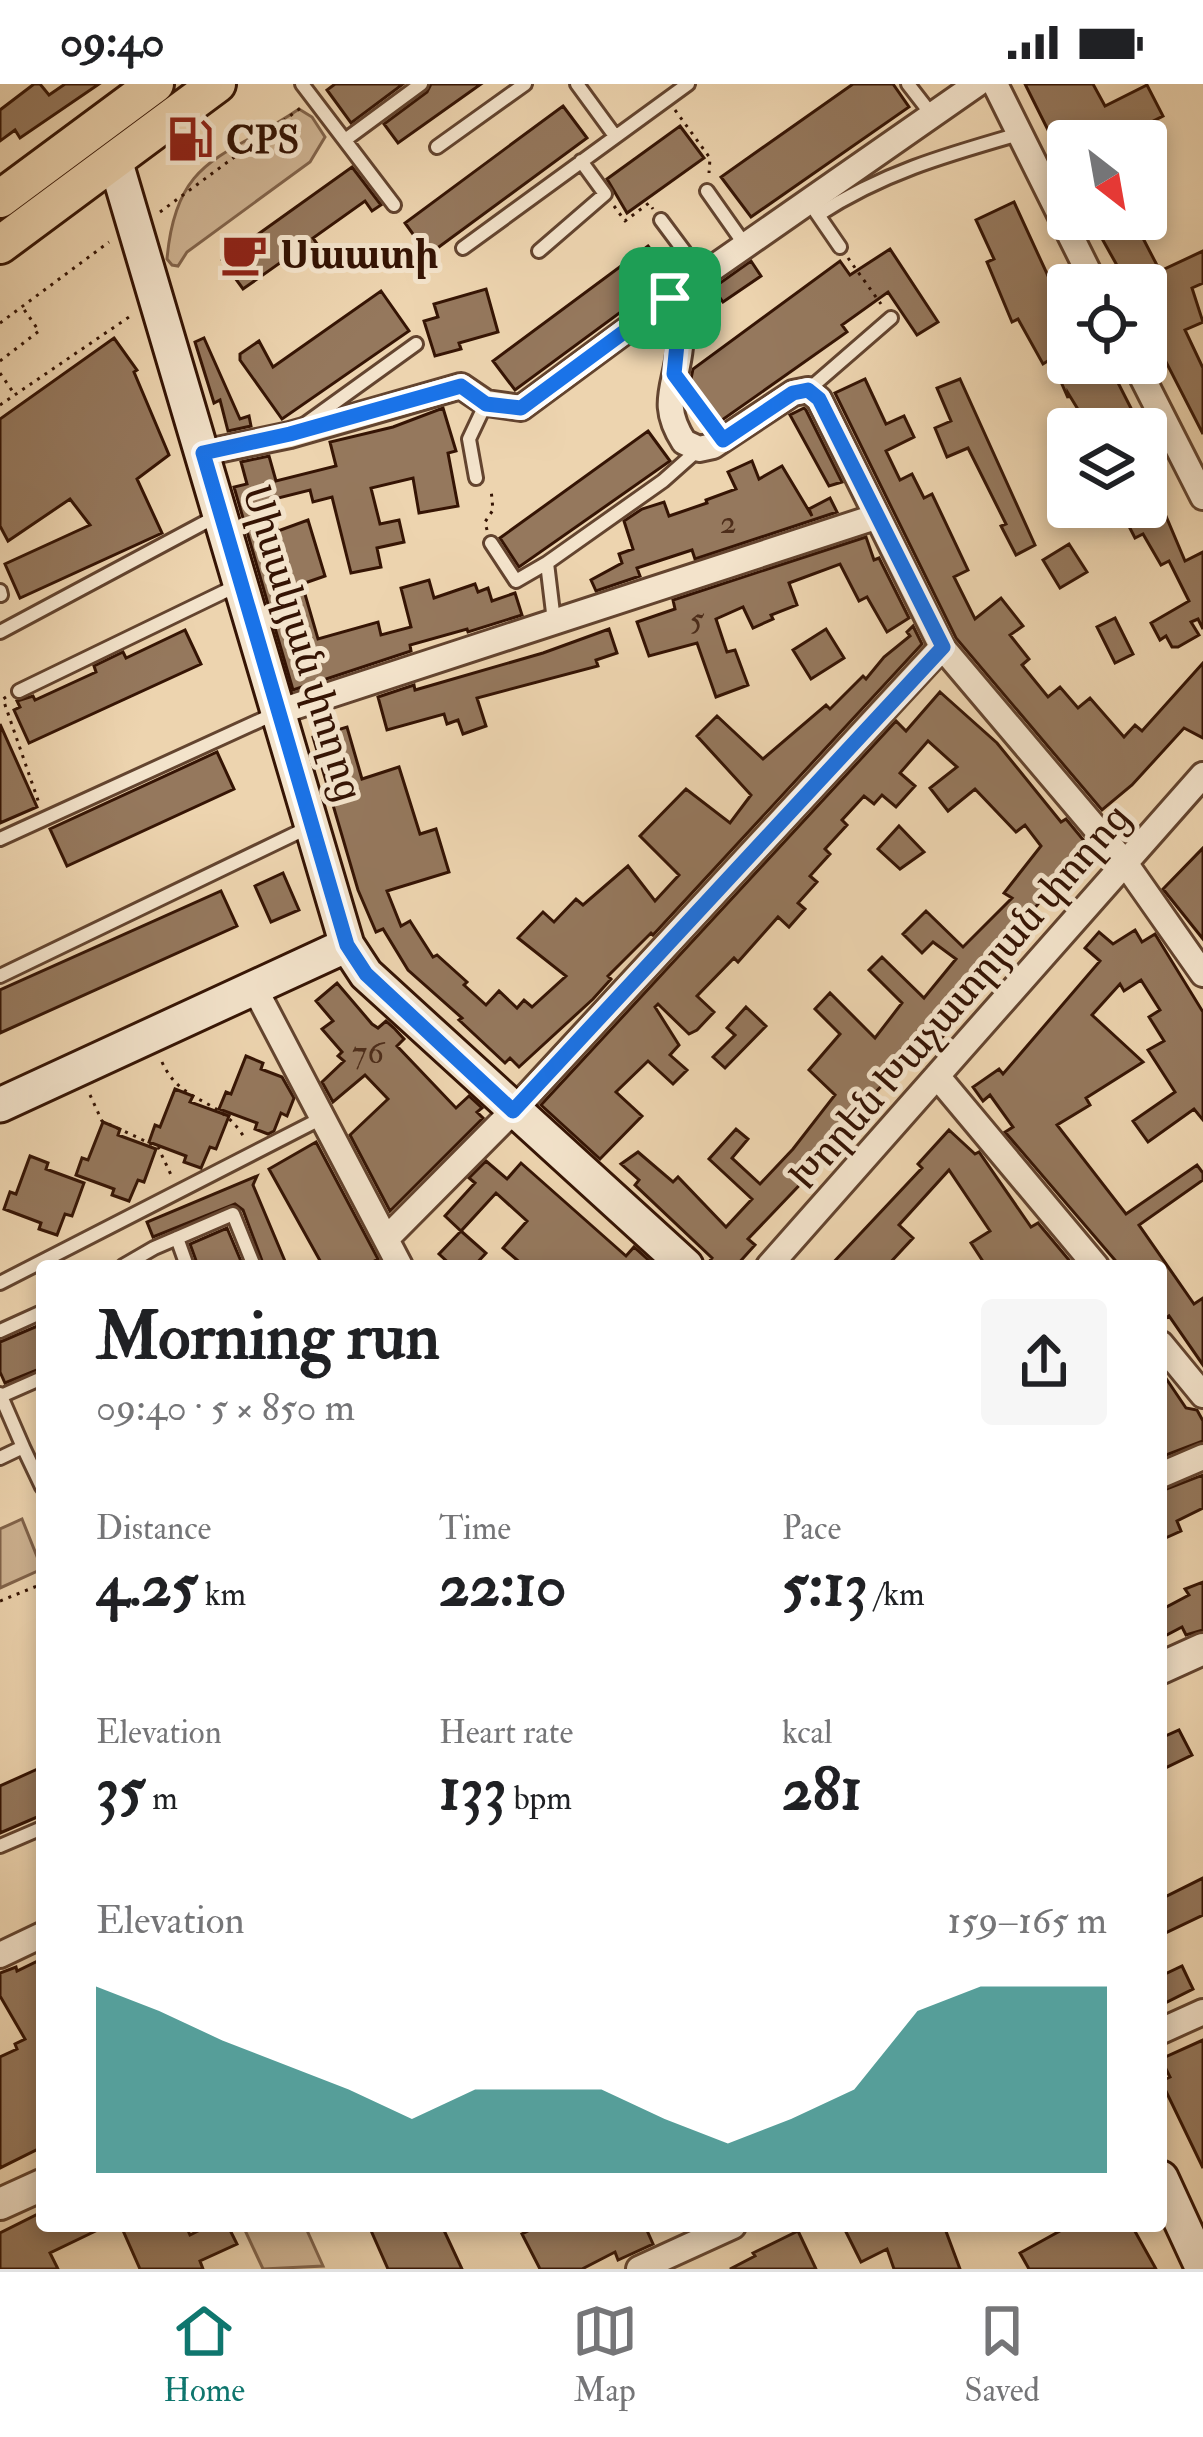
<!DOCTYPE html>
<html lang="en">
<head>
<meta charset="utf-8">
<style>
	body { margin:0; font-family:"IM FELL Double Pica","Noto Serif Armenian",serif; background:#f6f6f6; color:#202124; height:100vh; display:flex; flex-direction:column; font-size:45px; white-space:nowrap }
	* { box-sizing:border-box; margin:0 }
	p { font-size:39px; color:#757577 }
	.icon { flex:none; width:66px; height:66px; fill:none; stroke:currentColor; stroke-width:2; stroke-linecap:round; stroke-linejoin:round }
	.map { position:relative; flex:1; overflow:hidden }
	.panel { position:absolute; left:36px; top:1176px; width:1131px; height:972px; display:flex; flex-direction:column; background:#fff; border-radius:12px; box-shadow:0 6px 18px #0003 }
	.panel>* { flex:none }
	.needle { width:78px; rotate:149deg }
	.controls { position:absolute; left:1047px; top:36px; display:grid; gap:24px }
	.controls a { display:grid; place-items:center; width:120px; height:120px; border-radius:12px; background:#fff; box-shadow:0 6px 18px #0003; font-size:60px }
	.pin { position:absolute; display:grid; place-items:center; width:102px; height:102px; color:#fff; margin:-51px; border-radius:24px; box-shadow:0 6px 18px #0006 }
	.round { display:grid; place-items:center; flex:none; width:126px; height:126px; border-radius:12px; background:#f6f6f6 }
	.head { display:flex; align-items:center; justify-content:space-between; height:204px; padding:0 60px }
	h1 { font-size:66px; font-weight:800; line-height:90px }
	.figures { display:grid; grid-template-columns:repeat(3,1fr); gap:18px; height:204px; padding:12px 60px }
	.figures div { display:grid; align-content:center }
	.figures b { font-size:60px; font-weight:800 }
	.figures small { font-size:33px; font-weight:400 }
	.figures p { font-size:33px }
	.chart { height:336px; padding:24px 60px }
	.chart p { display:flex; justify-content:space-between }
	.chart svg { width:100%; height:216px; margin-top:12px; fill:#0f766e; opacity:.7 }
	.status { display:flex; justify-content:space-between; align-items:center; height:84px; padding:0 60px; background:#fff; direction:ltr }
	.status svg { height:33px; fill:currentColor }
	.menu { display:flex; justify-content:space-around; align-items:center; height:168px; border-top:3px solid #e0e0e0; background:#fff; font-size:33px; color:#757577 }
	.menu a { display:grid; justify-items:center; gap:6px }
	.menu .active { color:#0f766e }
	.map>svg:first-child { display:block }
	.green { fill:#ceb392; stroke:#82644b; stroke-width:3 }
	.building { fill:#95785d; stroke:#351404; stroke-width:3 }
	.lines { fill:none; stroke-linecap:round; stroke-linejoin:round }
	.service-casing { stroke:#63442f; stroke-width:18 }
	.minor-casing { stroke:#63442f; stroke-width:30 }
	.tertiary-casing { stroke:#63442f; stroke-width:36 }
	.secondary-casing { stroke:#351404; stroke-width:39 }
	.primary-casing { stroke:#351404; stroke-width:42 }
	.path { stroke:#351404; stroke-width:3; stroke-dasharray:3 6; stroke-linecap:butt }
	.service { stroke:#f3e3cb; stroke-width:12 }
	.minor { stroke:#f3e3cb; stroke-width:24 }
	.tertiary { stroke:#f3e3cb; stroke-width:30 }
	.secondary { stroke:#f3e3cb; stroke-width:33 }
	.primary { stroke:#edd4af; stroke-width:36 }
	.route-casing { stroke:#fff; stroke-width:24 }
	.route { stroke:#1a73e8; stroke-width:15 }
	.labels { text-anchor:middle; stroke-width:10; stroke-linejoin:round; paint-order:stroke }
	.number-label { font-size:33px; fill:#4d2d1a }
	.poi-label { font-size:39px; font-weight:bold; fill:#351404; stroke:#f3e3cb; text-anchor:start }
	.street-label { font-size:39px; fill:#351404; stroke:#f3e3cb }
</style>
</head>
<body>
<div class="status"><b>09:40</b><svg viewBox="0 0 49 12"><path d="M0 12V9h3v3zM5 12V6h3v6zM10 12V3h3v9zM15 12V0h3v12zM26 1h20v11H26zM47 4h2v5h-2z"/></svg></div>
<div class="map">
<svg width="1203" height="2185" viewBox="0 0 1203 2185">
	<rect width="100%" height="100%" fill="#edd4af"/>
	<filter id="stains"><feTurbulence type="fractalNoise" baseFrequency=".00167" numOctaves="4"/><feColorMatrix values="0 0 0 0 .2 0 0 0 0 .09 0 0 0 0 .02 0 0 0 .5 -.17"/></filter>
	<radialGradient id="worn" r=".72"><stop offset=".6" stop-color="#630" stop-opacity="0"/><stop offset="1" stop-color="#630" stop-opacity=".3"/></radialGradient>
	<path class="green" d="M299,25L312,33L325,53L310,78L187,168L178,182L172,181L167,175C176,71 226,75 299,25Z
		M22,1435L42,1485L0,1504V1445Z
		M243,2142H305L323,2182L263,2185Z"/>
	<path class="building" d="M34,0H40L49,11L65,0H99L20,54L15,46L0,57V26Z
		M335,0H403L351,39L327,6Z
		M431,0H481L398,59L384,40L427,8Z
		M853,0H893L909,23L751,133L721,93Z
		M1025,0H1093L1105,22L1147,1L1163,32L1126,51L1128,57H1068V86Z
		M563,22L587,54L428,171L405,139Z
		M680,42L704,74L627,129L607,95Z
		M352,83L381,121L372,127L365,117L313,154L322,167L310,176L301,164L243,205L222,176Z
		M1014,118L1060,218L1068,214V279H1108L1139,340L1130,345H1090L1068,309V314L1051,275L1043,280L1018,235L1012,238L987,178L994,175L976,136Z
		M1091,135H1133L1160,187L1203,167V199L1192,204L1203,238L1185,246L1203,284V350L1146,239V201H1128Z
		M648,162L671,191L515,306L493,277Z
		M890,165L938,238L917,251L888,208L842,241L847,248L715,341L689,305L693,285L840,177L850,191Z
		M751,177L761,192L723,218L713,204Z
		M486,205L498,248L459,259L461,265L435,272L424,237L438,233L434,220Z
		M381,207L409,247L282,335L240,276V270L259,257L273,283Z
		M114,254L137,286L134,288L169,371L137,395L162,449L20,514L5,480L90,441L70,415L8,457L0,442V335Z
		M204,254L240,335L249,332L251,342L228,347L220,316L214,319L195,258Z
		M865,295L886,340L904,332L914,353L886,367L900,396L912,390L924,414L932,410L968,486L954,493L975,535L1001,514L1023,542L1010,551L1029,575L1022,581L1048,613L1060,603L1078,624L1090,614L1124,653L1135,641L1142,647L1203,579V654L1184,644L1132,701L1102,726L956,554L835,309Z
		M960,295L1035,461L1016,471L1001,442L1006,440L968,364L947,373L935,344L951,337L937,304Z
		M443,324L456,367L448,369L458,422L419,429L413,394L371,404L380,440L399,436L404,458L377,464L381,483L351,489L332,413L313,418L310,406L270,416L278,447L308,436L325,492L302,500L318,555L378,538L381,551L411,543L401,504L429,496L434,514L475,500L478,508L488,504L492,517L515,509L522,531L468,548L467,545L410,561L411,567L293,606L234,403L247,400L241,378L269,372L276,397L336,382L330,358L393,343Z
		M804,324L806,326L842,398L829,402L790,331Z
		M648,347L670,377L519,483L500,454Z
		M752,377L759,395L782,382L812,432L809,425L830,414L837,428L695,475L692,466L637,484L640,492L596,507L591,496L622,479L619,470L633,465L624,437L642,425L664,418L669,432L707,419L706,416L736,405L728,388Z
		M1146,385L1185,477L1203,468V545L1198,535L1191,538L1199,551L1178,563H1172L1166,552L1160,556L1151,539L1189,517L1169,477L1161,481L1143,450L1135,454L1119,423H1146Z
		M866,453L874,476L879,474L909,534L887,548L867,513L859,517L840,480L789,499L797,521L771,531L773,535L753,544L743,523L716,535L727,568L735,566L748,601L716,613L697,559L649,572L637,538L675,525L673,516Z
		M1069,460L1087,488L1060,504L1043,476Z
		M1115,534L1133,570L1115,579L1097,543Z
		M913,542L922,560L653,851L651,849L608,892L611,895L593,915L519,983L510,974L505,979L459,936L462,934L408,886L383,845L376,848L358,806L313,653L347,643L362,695L399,683L420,750L436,745L449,788L387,807L401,842L410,837L433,873L437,871L467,898L464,901L486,921L499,907L517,924L524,916L532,923L566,892L518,854L543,828L554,838L576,815L583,821L628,782L655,817L679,791L640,752L686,705L730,739L751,711L697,652L717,632L763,675L826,621L830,625L863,592L866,595L884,573L910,552L907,548Z
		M609,545L617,569L596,576L598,582L477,614L486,642L463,650L458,636L447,640L444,630L387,646L378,613L414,601L415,606L543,569Z
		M826,545L844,574L811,595L793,566Z
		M185,546L201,580L29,659L14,626L20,623L17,617L33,612L35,616L96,588L94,582L123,568L126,574Z
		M940,608L997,659L1061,738L1066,735L1090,764L1065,786L1026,835L1029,839L1022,845L1029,852L1012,869L1005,861L976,900L983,906L943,948L945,950L930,967L921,960L841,1045L811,1089L748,1155L755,1161L736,1182H706L712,1174L635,1101L639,1096L621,1080L638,1068L673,1098L678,1093L726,1143L752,1115L709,1075L736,1045L748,1055L732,1074L760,1100L793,1065L835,1011L809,986L840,950L815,925L830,909L875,954L902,919L869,886L882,873L924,914L956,875L933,858L922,869L903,850L926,827L963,863L1012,814L1004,809L1041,762L1025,741L1016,748L975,705L948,727L930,704L957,683L928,657L900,689L915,702L896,723L882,711L874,720L864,712L842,736L847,741L825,765L830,770L810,792L817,798L798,819L805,825L789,843L778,833L738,878L734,874L697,912L714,928L697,946L689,950L658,920L655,923L679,961L670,971L687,986L673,1000L648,977L616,1008L642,1032L600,1075L541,1021L896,637L906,647Z
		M0,640L37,723L0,739Z
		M217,668L234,705L67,782L50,745Z
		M899,742L924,768L900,785L878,765Z
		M1203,764V855L1163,805Z
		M283,789L299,826L271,838L255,802Z
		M221,807L237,842L0,949V906Z
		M1135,846L1142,858L1155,850L1203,928V1036L1194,1025L1148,1058L1133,1037L1175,1008L1148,966L1164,957L1149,933L1160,926L1141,896L1124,907L1120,900L1092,931L1143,978L1086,1014L1090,1021L1057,1041L1126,1130L1197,1081L1203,1089V1096L1139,1141L1194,1220L1203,1214V1281L1169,1232L1161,1238V1182H1120L1005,1048L1013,1043L990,1011L983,1017L973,1003L999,985L1003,990L1100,877L1085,864L1099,848L1113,860Z
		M337,899L372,940L378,944L386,937L394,944L404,955L397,962L456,1024L469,1012L482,1024L477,1028L483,1034L390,1127L350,1051L388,1015L365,991L333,1018L322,998L344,977L338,972L342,968L322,945L333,937L316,917Z
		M746,923L766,942L725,984L713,973L735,951L727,944Z
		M246,972L263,979L261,985L282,993L294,1014L287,1032L281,1029L274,1047L268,1050L255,1045L257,1039L219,1025L226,1008L231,1010Z
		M175,1005L193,1012L190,1018L229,1032L216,1065L210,1063L201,1084L184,1078L186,1072L149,1058L155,1041L160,1043Z
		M103,1038L120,1045L118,1051L156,1065L144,1098L138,1096L129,1117L112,1111L114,1105L76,1091L82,1074L88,1076Z
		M949,1046L975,1070L979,1068L1031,1143L1038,1139L1074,1182H986L971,1159L990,1147L949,1086L899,1141L913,1154L887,1182H830L922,1084L918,1080Z
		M316,1058L378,1175L365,1182H323L269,1085Z
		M30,1072L48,1079L46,1085L84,1099L72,1132L65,1130L57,1151L39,1145L41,1139L4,1125L10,1108L16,1110Z
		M486,1077L507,1095L521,1079L626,1172L634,1163L655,1182H524L503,1164L527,1137L496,1109L461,1147L445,1132L475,1099L469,1094Z
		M257,1092L253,1101L287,1182H264L243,1126L235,1120L153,1153L147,1138Z
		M227,1144L243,1182H198L190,1160Z
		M461,1147L486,1169L474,1182H452L439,1170Z
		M42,1240V1284L5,1299L0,1288V1258Z
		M1161,1287L1186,1324L1197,1326L1203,1337V1357L1161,1373Z
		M1203,1391V1424L1177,1437L1181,1447L1161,1456V1407Z
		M1203,1498V1546L1186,1551L1182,1543L1161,1554V1526L1189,1511L1185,1505Z
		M1179,1646L1192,1671L1161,1686V1654Z
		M42,1683V1731L0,1749V1702Z
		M1203,1794V1831L1161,1851V1815Z
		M42,1875V2063L0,2084V1973L17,1965L15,1960L25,1955L0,1912V1889L16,1883L17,1887Z
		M1182,1882L1193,1905L1161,1921V1892Z
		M1203,1956V2084L1161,1997L1170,1993L1161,1975Z
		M42,2128V2142H106L50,2169L58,2185H0V2149Z
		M121,2142H186L190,2151L208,2142H228L237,2160L200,2177L203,2185H140Z
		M369,2142H442L462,2185H388Z
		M538,2142H645L653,2160L618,2176L615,2168L582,2185H540L522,2150Z
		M843,2142H944L960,2185H894L887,2165L861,2178Z
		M1069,2142H1132L1156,2185H1029L1020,2169Z
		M798,2147L816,2185H730L755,2172L753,2169Z"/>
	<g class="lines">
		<g class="service-casing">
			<path id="service" d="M302,0L394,121
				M577,0L615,52
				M908,0L932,31
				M345,56L421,0
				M437,63L525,0
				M707,107L745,161
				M816,128L840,163
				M818,131C882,89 946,71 1019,50
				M661,136L702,191
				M463,164L688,0
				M539,167L605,110L581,77
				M808,306L891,234
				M305,340L416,260
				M476,394L469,355L486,319
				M491,459L516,497L547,479
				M0,507L1,511
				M554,537L547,479L663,397L699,365
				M0,548L215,433
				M19,607L236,502
				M0,755L274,630
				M0,892L307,744
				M177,1154L187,1182
				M123,1182L154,1164L233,1130L254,1182
				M0,1199L322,1034
				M0,1247L42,1228
				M0,1310L23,1363L0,1374
				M1,1312L42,1294
				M23,1363L42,1403
				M0,1762L42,1744"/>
		</g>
		<g class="minor-casing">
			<path id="minor" d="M995,0L1095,201
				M670,214C676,230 681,245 680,263C676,304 659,319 684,358L699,365L713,362L793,309L808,306L819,315L942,563L1125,779L1203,890
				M1135,279L1203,413
				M203,369L290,351L461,302L486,319L521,324L670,214L977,0
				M281,627L875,433
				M255,905L400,1182
				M937,992L1096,1182
				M386,1155L513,1027L942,563
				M769,1182L1203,691
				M1161,1260L1203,1311
				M1161,1391L1203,1373
				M0,1871L42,1851
				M1161,1947L1203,1928
				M639,2185L733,2142"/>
		</g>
		<g class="tertiary-casing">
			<path id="tertiary" d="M1161,1584L1203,1565
				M0,2120L42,2101"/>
		</g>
		<g class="secondary-casing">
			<path id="secondary" d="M115,76L347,861L366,890L686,1182
				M0,1021L347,861
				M1161,2094L1203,2185"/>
		</g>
		<g class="primary-casing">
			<path id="primary" d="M0,115L155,0
				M0,161L217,0"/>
		</g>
		<path class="path" d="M675,26L710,74L709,89
			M614,122L625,137L649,119L653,125
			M160,128L302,23
			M848,174L881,220
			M0,239L109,158
			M0,277L39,247L23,224
			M0,289L15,311
			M692,314L711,340
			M0,321L132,231
			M487,446L485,438L493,426L491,405
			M6,613L3,615L40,722
			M162,978C182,1022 218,1011 244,1053
			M90,1011L102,1037L158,1063L172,1093
			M0,1517L42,1500"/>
		<use href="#service" class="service"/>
		<use href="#minor" class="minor"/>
		<use href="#tertiary" class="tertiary"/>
		<use href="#secondary" class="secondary"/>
		<use href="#primary" class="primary"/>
	</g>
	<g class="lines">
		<g class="route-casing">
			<path id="route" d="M670,214L679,240L674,290L723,356L793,309L808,306L819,315L943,563L513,1027L366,890L347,861L203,369L290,350L461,302L486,320L521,324Z"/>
		</g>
		<use href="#route" class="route"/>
	</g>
	<defs>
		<g id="fuel-bare" transform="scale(3.6)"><path d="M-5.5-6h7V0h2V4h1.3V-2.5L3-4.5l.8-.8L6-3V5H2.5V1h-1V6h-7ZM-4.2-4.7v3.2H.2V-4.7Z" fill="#8f2418" stroke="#f3e3cb" stroke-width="2.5" paint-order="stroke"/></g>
		<g id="cafe-bare" transform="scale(3.6)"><path d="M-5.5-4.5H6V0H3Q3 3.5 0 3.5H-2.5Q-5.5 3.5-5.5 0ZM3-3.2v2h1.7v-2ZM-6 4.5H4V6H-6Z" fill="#8f2418" stroke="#f3e3cb" stroke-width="2.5" paint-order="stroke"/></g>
	</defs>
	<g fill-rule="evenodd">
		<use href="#fuel-bare" x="190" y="55"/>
		<use href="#cafe-bare" x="244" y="170"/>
	</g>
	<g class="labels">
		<g class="number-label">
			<text x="728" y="449">2</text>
			<text x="697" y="546">5</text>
			<text x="368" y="979">76</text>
		</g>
		<g class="poi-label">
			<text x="226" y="69">CPS</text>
			<text x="280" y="184">Սաատի</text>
		</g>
		<g class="street-label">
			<text transform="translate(304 559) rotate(73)" y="14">Սիսակյան փողոց</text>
			<text transform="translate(959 912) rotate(-49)" y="14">Խորեն Խաչատրյան փողոց</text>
		</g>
	</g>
	<rect width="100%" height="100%" filter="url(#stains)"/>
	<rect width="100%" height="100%" fill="url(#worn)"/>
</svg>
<div class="controls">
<a><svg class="needle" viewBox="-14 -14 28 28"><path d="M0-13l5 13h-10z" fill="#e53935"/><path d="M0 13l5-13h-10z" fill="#757577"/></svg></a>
<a><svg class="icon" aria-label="locate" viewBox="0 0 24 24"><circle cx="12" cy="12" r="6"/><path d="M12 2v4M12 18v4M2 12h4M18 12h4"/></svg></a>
<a><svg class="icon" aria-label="layers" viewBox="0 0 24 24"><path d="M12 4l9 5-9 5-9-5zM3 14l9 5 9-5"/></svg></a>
</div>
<div class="pin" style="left:670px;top:214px;background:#1e9e55"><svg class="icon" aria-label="arrive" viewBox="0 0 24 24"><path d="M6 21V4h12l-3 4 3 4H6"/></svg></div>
<section class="panel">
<div class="head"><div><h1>Morning run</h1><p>09:40 · 5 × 850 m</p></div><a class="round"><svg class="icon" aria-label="share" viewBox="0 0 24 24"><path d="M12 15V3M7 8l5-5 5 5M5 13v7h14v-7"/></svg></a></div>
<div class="figures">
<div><p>Distance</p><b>4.25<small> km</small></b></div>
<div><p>Time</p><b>22:10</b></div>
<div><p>Pace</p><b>5:13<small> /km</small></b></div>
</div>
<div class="figures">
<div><p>Elevation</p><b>35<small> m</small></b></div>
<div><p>Heart rate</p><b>133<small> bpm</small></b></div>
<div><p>kcal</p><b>281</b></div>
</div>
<div class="chart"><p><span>Elevation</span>159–165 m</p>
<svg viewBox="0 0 160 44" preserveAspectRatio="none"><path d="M0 44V6L10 11L20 17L30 22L40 27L50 33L60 27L70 27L80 27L90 33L100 38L110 33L120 27L130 11L140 6L150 6L160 6V44z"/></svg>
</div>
</section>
</div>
<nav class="menu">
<a class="active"><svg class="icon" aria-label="home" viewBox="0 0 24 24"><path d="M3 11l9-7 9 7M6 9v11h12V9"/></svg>Home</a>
<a><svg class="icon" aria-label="map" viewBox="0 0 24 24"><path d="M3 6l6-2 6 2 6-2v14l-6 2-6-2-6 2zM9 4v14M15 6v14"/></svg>Map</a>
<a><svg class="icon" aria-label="saved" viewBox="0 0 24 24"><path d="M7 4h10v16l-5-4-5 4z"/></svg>Saved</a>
</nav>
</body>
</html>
